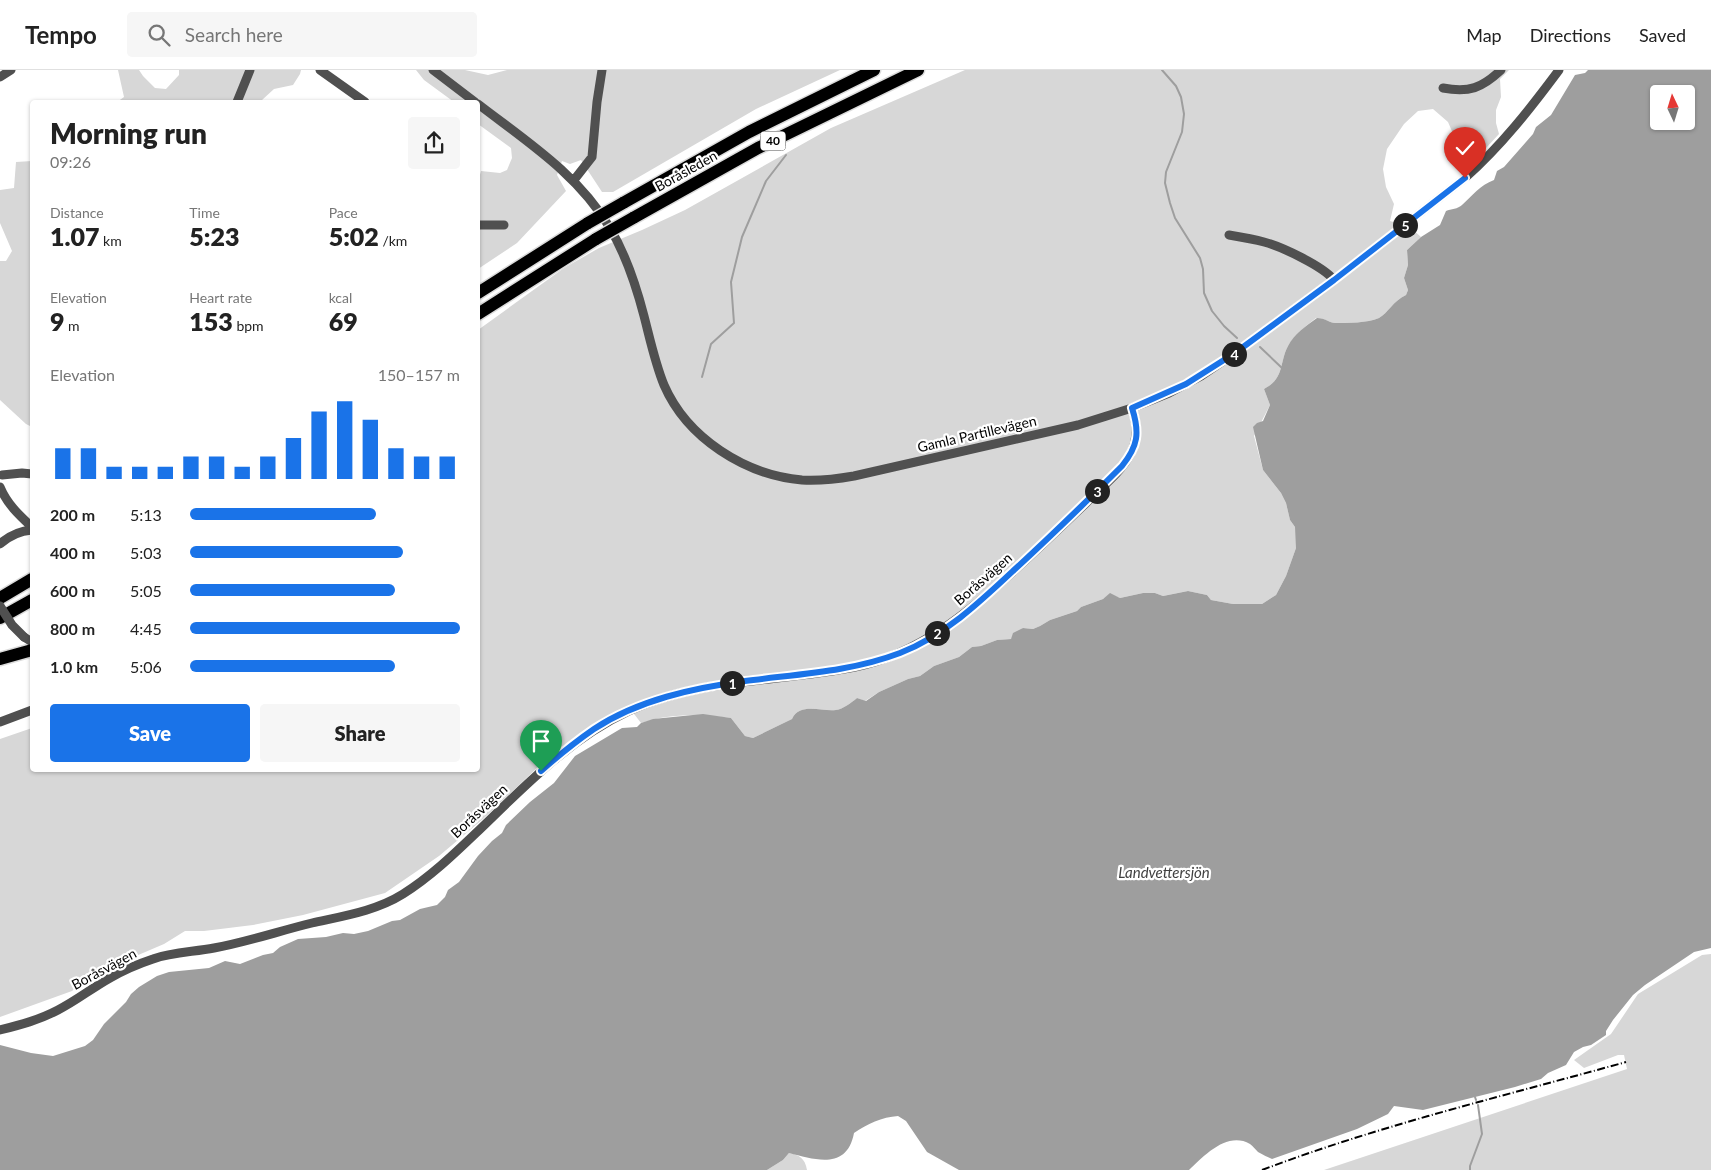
<!DOCTYPE html>
<html lang="en">
<head>
<meta charset="utf-8">
<style>
	body { margin:0; font-family:Lato,sans-serif; background:#f6f6f6; color:#222; height:100vh; display:flex; flex-direction:column; font-size:19px; white-space:nowrap }
	* { box-sizing:border-box; margin:0 }
	p { font-size:16px; color:#767676 }
	.icon { flex:none; width:28px; height:28px; fill:none; stroke:currentColor; stroke-width:2; stroke-linecap:round; stroke-linejoin:round }
	.map { position:relative; flex:1; overflow:hidden }
	.sheet { position:absolute; left:30px; top:30px; width:450px; height:672px; display:flex; flex-direction:column; background:#fff; border-radius:5px; box-shadow:0 1px 4px #0004 }
	.sheet>* { flex:none }
	.needle { width:32px; rotate:356deg }
	.controls { position:absolute; left:1650px; top:15px; display:grid; gap:10px }
	.controls a { display:grid; place-items:center; width:45px; height:45px; border-radius:5px; background:#fff; box-shadow:0 1px 4px #0004; font-size:25px }
	.pin { position:absolute; display:grid; place-items:center; width:42px; height:42px; color:#fff; margin:-51px -21px; border-radius:50% 50% 50% 0; rotate:-45deg; box-shadow:0 0 5px #0007 }
	.pin .icon { rotate:45deg }
	.km { position:absolute; width:25px; height:25px; margin:-12px; border-radius:50%; background:#222; color:#fff; font-size:14px; line-height:25px; text-align:center }
	.round { display:grid; place-items:center; flex:none; width:52px; height:52px; border-radius:5px; background:#f6f6f6 }
	.head { display:flex; align-items:center; justify-content:space-between; height:85px; padding:0 20px }
	h1 { font-size:28px; font-weight:800; line-height:38px }
	.stats { display:grid; grid-template-columns:repeat(3,1fr); gap:8px; height:85px; padding:5px 20px }
	.stats div { display:grid; align-content:center }
	.stats b { font-size:25px; font-weight:800 }
	.stats small { font-size:14px; font-weight:400 }
	.stats p { font-size:14px }
	.chart { height:140px; padding:10px 20px }
	.chart p { display:flex; justify-content:space-between }
	.chart svg { width:100%; height:90px; margin-top:5px; stroke:#1a73e8; stroke-width:6 }
	.button { display:flex; gap:10px; margin-top:auto; padding:10px 20px }
	.button a { flex:1; height:58px; border-radius:5px; background:#1a73e8; color:#fff; font-size:20px; font-weight:800; line-height:58px; text-align:center }
	.button a+a { background:#f6f6f6; color:#222 }
	ul { padding:0 20px; list-style:none; font-size:16px }
	li { display:grid; grid-template-columns:80px 60px 1fr; align-items:center; height:38px }
	li i { height:12px; border-radius:6px; background:#1a73e8 }
	header { display:flex; align-items:center; gap:30px; box-sizing:border-box; height:70px; padding:0 25px; background:#fff; border-bottom:1px solid #e0e0e0 }
	header strong { font-size:24px }
	nav { display:flex; gap:28px; margin-inline-start:auto; font-size:18px }
	.search { width:350px; height:45px; background:#f6f6f6; display:flex; align-items:center; gap:12px; box-sizing:border-box; padding:0 18px; border-radius:5px; color:#767676; font-size:19px }
	.map>svg:first-child { display:block }
	.green { fill:#d7d7d7 }
	.water { fill:#9e9e9e; fill-rule:evenodd }
	.lines { fill:none; stroke-linecap:round; stroke-linejoin:round }
	.stream { stroke:#9e9e9e; stroke-width:2 }
	.highway-casing { stroke:#dbdbdb; stroke-width:15 }
	.minor { stroke:#505050; stroke-width:9 }
	.highway { stroke:#000; stroke-width:12 }
	.rail { stroke:#000; stroke-width:2; stroke-dasharray:8 2.5 1 2.5; stroke-linecap:butt }
	.highway-bridge-casing { stroke:#dbdbdb; stroke-width:15; stroke-linecap:butt }
	.minor-bridge { stroke:#505050; stroke-width:9 }
	.highway-bridge { stroke:#000; stroke-width:12 }
	.route-casing { stroke:#fff; stroke-width:10 }
	.route { stroke:#1a73e8; stroke-width:6 }
	.labels { text-anchor:middle; stroke-width:4.5; stroke-linejoin:round; paint-order:stroke }
	.shield { fill:#fff; stroke:#4c4c4c; stroke-width:1 }
	.shield-label { font-size:12px; font-weight:bold; fill:#000 }
	.street-label { font-size:14px; fill:#000; stroke:#fff }
	.water-label { font-size:15px; font-style:italic; fill:#3f3f3f; stroke:#fff }
</style>
</head>
<body>
<header>
<strong>Tempo</strong>
<div class="search"><svg class="icon" aria-label="search" viewBox="0 0 24 24"><circle cx="10" cy="10" r="6"/><path d="M15 15l6 6"/></svg>Search here</div>
<nav><a>Map</a><a>Directions</a><a>Saved</a></nav>
</header>
<div class="map">
<svg width="1711" height="1100" viewBox="0 0 1711 1100">
	<rect width="100%" height="100%" fill="#fff"/>
	<path class="green" d="M118,0H139L143,6L155,18L166,19L179,5V0H301L300,4L293,15L274,19L262,30L263,32H117L124,27Z
		M416,0H465L488,5L507,0H840L756,39L613,122H602L581,90L570,94L562,91L557,105L566,121L517,173L478,199V112L481,101L500,103L507,100L512,88L511,78L478,54V32H454L424,10Z
		M965,0H1509L1500,9L1501,27L1496,40V53L1499,64L1473,92L1463,87L1448,52L1433,39L1418,41L1404,54L1387,79L1383,99L1386,117L1394,134L1390,151L1410,157L1421,167L1407,180L1408,195L1404,208L1408,220L1406,225C1393,231 1388,243 1379,248C1367,253 1348,253 1335,253C1330,253 1325,248 1316,248C1306,256 1295,264 1288,276C1279,293 1285,308 1264,319L1270,335L1254,366L1263,400L1281,423L1286,433L1290,450L1295,457L1297,465L1296,478L1286,506L1276,525L1262,534H1233L1211,530L1207,525L1188,521L1163,526L1155,523H1143L1120,528L1110,524L1103,529L1081,537L1077,541L1050,550L1040,556L1033,559L1023,558L1011,569L997,570L981,576L972,577L959,587L934,596L920,606L908,609L879,622L865,631L857,628C851,633 843,639 836,640C822,642 800,632 792,649L753,668L745,666L731,648C701,644 670,643 641,653L628,636L579,664L537,698L483,749L439,786L385,823L303,845L253,855L204,861H185L164,874L89,906L72,921L0,947V669L32,658V700H478V260L564,198L599,178L642,160L685,140L831,58Z
		M32,91V357L26,354L0,330V191H6L12,181L0,153V120L14,118L16,92Z
		M1711,884V1100H1324L1627,999L1624,985H1618L1584,998L1574,990L1611,964L1638,924L1702,885Z
		M789,1083C799,1085 805,1088 807,1100H767L783,1090Z"/>
	<path class="water" d="M1588,0H1711V878L1694,882L1645,915L1633,925L1613,950L1606,961V965L1591,975L1583,977L1574,982L1566,995L1548,1003L1541,1009L1515,1017L1423,1040L1394,1036L1388,1044L1357,1059L1272,1089C1268,1087 1263,1085 1258,1082C1255,1079 1253,1076 1250,1074C1227,1061 1204,1086 1189,1100H959L927,1082L906,1051L898,1046C882,1047 867,1054 854,1063C847,1100 816,1090 789,1083L783,1090L767,1100H0V975L31,983L53,986L85,976L93,970L104,954L126,932L131,924L139,917L157,906L169,902L209,898L225,891L240,894L263,885L273,883L280,877L298,869L326,867L343,863L354,864L368,861L392,851L400,850L420,839L437,835L445,827L448,820L459,812L478,786L492,771L502,763L506,755L530,732L554,713L575,686L622,658L637,657L641,653L653,649L703,644L731,648L745,666L753,668L792,649C800,632 822,642 836,640C843,639 851,633 857,628L866,631L879,622L908,609L920,606L934,596L959,587L972,577L981,576L997,570L1011,569L1013,563L1023,558L1033,559L1040,556L1050,550L1077,541L1081,537L1103,529L1110,523L1120,528L1143,523H1155L1163,526L1188,521L1207,525L1211,530L1233,534H1262L1276,525L1286,506L1296,478L1295,457L1290,450L1286,433L1281,423L1263,400L1253,357L1257,353L1263,351L1270,335L1264,319C1285,308 1279,293 1288,276C1294,264 1306,256 1317,248C1325,248 1330,253 1335,253C1348,253 1367,253 1379,248C1388,243 1393,231 1406,225L1408,220L1404,208L1408,195L1407,180L1421,167L1440,155L1446,141C1451,139 1458,139 1462,135C1472,126 1480,115 1494,110L1497,101L1504,97L1533,64L1536,57L1551,45L1575,5L1585,3ZM1659,24H1686V51H1659Z"/>
	<g class="lines">
		<path class="stream" d="M1162,0L1176,16L1181,27L1184,44L1182,62L1166,102L1165,113L1170,133L1175,148L1200,188L1203,199L1204,223L1212,241L1224,256L1237,268
			M1260,277L1282,298
			M702,307L711,274L734,253L731,212L742,167L766,111L786,85
			M1475,1027L1476,1030
			M1470,1100V1096L1482,1064L1478,1035"/>
		<g class="highway-casing">
			<path id="highway" d="M623,133L749,62L874,0
				M633,148L758,78L918,0
				M478,223L588,153
				M478,244L596,169
				M0,528L32,509
				M0,548L32,530
				M0,589L32,580"/>
		</g>
		<path class="minor" d="M320,0L365,32
			M433,0L475,32
			M0,7L11,0
			M1443,18C1469,23 1482,18 1501,0
			M237,32L250,0
			M478,34C526,71 578,104 610,158C626,185 636,215 644,246C650,269 655,293 664,315C687,368 745,405 802,410C819,411 837,409 854,406L1078,355L1132,338L1169,323L1201,306L1235,283L1334,210L1465,108C1501,76 1530,39 1559,0
			M574,110L592,87L597,32L602,0
			M478,155H504
			M1229,165C1241,167 1253,169 1264,172C1282,177 1323,196 1334,210
			M2,405L22,403L32,404
			M0,417C7,434 19,445 32,457
			M0,474C10,465 19,461 32,460
			M24,567L32,572
			M0,652L32,640
			M0,960C20,955 39,950 58,940C76,931 92,918 110,908C124,900 138,894 153,889C172,882 194,882 214,878C247,872 279,861 312,853C343,846 376,841 403,824C430,807 453,785 476,763C523,718 569,669 629,641C699,608 780,612 855,597C919,584 969,542 1016,499C1039,478 1062,456 1085,434C1114,404 1148,385 1132,338"/>
		<use href="#highway" class="highway"/>
		<path class="rail" d="M1262,1100C1381,1055 1504,1026 1626,992"/>
		<g class="highway-bridge-casing">
			<path id="highway-bridge" d="M588,153L623,133
				M596,169L633,148"/>
		</g>
		<path class="minor-bridge" d="M0,536L12,555L24,567"/>
		<use href="#highway-bridge" class="highway-bridge"/>
	</g>
	<g class="lines">
		<g class="route-casing">
			<path id="route" d="M541,701C558,686 575,672 594,659C638,630 693,618 745,611C798,604 850,602 900,583C944,566 980,532 1013,501C1050,467 1086,432 1122,396C1138,376 1140,363 1132,338L1186,314L1235,283L1334,210L1465,108"/>
		</g>
		<use href="#route" class="route"/>
	</g>
	<g class="labels">
		<rect class="shield" x="760.5" y="61.5" width="25" height="19" rx="4"/>
		<g class="shield-label">
			<text x="773" y="75">40</text>
		</g>
		<g class="street-label">
			<text transform="translate(686 101) rotate(-29)" y="5">Boråsleden</text>
			<text transform="translate(977 364) rotate(-13)" y="5">Gamla Partillevägen</text>
			<text transform="translate(983 509) rotate(-41)" y="5">Boråsvägen</text>
			<text transform="translate(479 741) rotate(-43)" y="5">Boråsvägen</text>
			<text transform="translate(104 899) rotate(-28)" y="5">Boråsvägen</text>
		</g>
		<g class="water-label">
			<text x="1164" y="808">Landvettersjön</text>
		</g>
	</g>
</svg>
<div class="controls">
<a><svg class="needle" viewBox="-14 -14 28 28"><path d="M0-13l5 13h-10z" fill="#e53935"/><path d="M0 13l5-13h-10z" fill="#767676"/></svg></a>
</div>
<div class="pin" style="left:541px;top:701px;background:#1e9e55"><svg class="icon" aria-label="arrive" viewBox="0 0 24 24"><path d="M6 21V4h12l-3 4 3 4H6"/></svg></div>
<div class="pin" style="left:1465px;top:108px;background:#d93025"><svg class="icon" aria-label="check" viewBox="0 0 24 24"><path d="M5 12l5 5 9-10"/></svg></div>
<b class="km" style="left:732px;top:613px">1</b>
<b class="km" style="left:937px;top:563px">2</b>
<b class="km" style="left:1097px;top:421px">3</b>
<b class="km" style="left:1234px;top:284px">4</b>
<b class="km" style="left:1405px;top:155px">5</b>
<section class="sheet">
<div class="head"><div><h1>Morning run</h1><p>09:26</p></div><a class="round"><svg class="icon" aria-label="share" viewBox="0 0 24 24"><path d="M12 15V3M7 8l5-5 5 5M5 13v7h14v-7"/></svg></a></div>
<div class="stats">
<div><p>Distance</p><b>1.07<small> km</small></b></div>
<div><p>Time</p><b>5:23</b></div>
<div><p>Pace</p><b>5:02<small> /km</small></b></div>
</div>
<div class="stats">
<div><p>Elevation</p><b>9<small> m</small></b></div>
<div><p>Heart rate</p><b>153<small> bpm</small></b></div>
<div><p>kcal</p><b>69</b></div>
</div>
<div class="chart"><p><span>Elevation</span>150–157 m</p>
<svg viewBox="0 0 160 44" preserveAspectRatio="none"><path d="M5 44V29M15 44V29M25 44V38M35 44V38M45 44V38M55 44V33M65 44V33M75 44V38M85 44V33M95 44V24M105 44V11M115 44V6M125 44V15M135 44V29M145 44V33M155 44V33"/></svg>
</div>
<ul>
<li><b>200 m</b>5:13<i style="width:69%"></i></li>
<li><b>400 m</b>5:03<i style="width:79%"></i></li>
<li><b>600 m</b>5:05<i style="width:76%"></i></li>
<li><b>800 m</b>4:45<i style="width:100%"></i></li>
<li><b>1.0 km</b>5:06<i style="width:76%"></i></li>
</ul>
<div class="button"><a>Save</a><a>Share</a></div>
</section>
</div>
</body>
</html>
